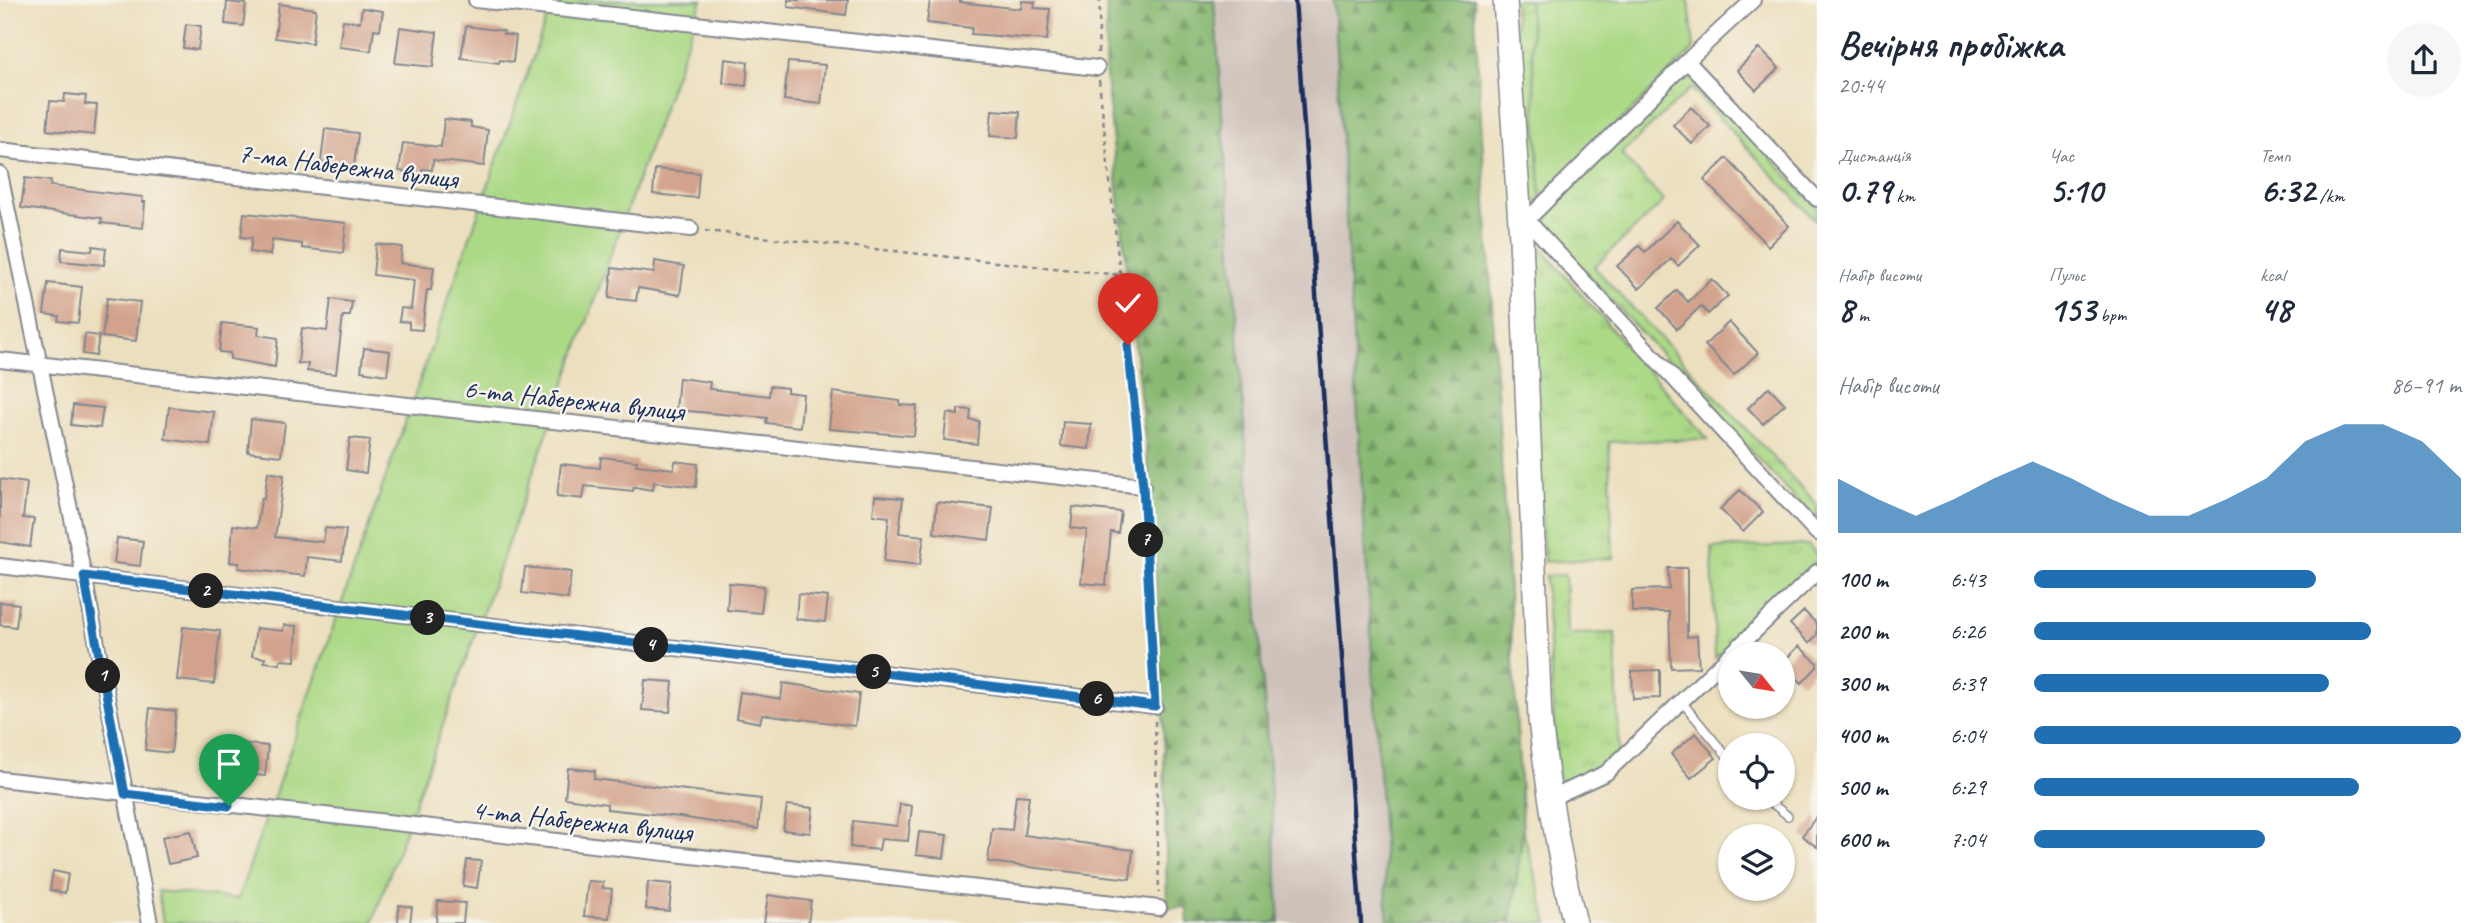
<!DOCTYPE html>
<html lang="uk">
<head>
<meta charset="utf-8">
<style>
	body { margin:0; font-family:Caveat,sans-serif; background:#f6f6f7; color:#1f2937; height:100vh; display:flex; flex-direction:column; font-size:26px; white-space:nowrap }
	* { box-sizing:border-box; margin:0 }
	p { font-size:23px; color:#747a83 }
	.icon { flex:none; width:38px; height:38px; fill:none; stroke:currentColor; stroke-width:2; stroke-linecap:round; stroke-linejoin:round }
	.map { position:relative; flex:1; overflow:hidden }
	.drawer { display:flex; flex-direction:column; background:#fff; width:665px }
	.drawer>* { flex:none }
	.needle { width:46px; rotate:120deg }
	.tools { position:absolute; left:1718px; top:642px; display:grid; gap:14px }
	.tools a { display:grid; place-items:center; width:77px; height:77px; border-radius:50%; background:#fff; box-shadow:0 2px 5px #0004; font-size:35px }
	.pin { position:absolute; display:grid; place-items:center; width:60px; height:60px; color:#fff; margin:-72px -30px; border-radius:50% 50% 50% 0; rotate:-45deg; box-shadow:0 0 7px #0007 }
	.pin .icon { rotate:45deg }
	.km { position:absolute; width:35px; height:35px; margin:-18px; border-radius:50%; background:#222; color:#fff; font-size:19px; line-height:35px; text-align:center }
	.round { display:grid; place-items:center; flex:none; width:74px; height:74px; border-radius:37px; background:#f6f6f7 }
	.headline { display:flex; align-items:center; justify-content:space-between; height:119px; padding:0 21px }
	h1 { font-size:38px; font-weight:600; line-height:52px }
	.stats { display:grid; grid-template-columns:repeat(3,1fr); gap:10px; height:119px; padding:7px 21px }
	.stats div { display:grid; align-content:center }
	.stats b { font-size:35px; font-weight:600 }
	.stats small { font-size:19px; font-weight:400 }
	.stats p { font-size:19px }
	.chart { height:196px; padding:14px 21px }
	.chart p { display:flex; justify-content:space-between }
	.chart svg { width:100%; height:126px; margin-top:7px; fill:#1f6fb2; opacity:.7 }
	ul { padding:0 21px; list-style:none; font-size:23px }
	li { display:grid; grid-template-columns:112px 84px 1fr; align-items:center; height:52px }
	li i { height:18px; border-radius:9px; background:#1f6fb2 }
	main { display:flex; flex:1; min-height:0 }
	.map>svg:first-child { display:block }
	.industrial { fill:#cec1b9 }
	.grass { fill:url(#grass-tufts); stroke:#648472; stroke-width:2 }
	.forest { fill:url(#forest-firs); stroke:#527468; stroke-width:2 }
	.garden { fill:#acd986; stroke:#648472; stroke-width:2 }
	.building { fill:#d2a28c }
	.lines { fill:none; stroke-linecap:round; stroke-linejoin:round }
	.lane-casing { stroke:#84878e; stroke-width:10 }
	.street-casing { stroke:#84878e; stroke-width:18 }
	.primary-casing { stroke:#84878e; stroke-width:26 }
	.path { stroke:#84878e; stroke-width:2.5; stroke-dasharray:5 5; stroke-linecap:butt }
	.lane { stroke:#fff; stroke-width:7 }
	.street { stroke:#fff; stroke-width:14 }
	.primary { stroke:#fff; stroke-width:23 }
	.rail { stroke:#1b2f5e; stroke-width:4.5 }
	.route-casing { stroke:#fff; stroke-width:14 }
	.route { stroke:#1f6fb2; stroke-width:9 }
	.labels { text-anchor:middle; stroke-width:5; stroke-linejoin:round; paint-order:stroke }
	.street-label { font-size:28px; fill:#1b2f5e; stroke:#f7f3e8 }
</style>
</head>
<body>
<main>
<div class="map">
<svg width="1817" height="923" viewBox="0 0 1817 923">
	<defs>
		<pattern id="grass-tufts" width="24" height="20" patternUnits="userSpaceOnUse" patternTransform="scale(1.75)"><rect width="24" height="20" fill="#acd986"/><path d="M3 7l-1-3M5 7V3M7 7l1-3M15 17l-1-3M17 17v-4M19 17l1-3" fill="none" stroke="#93bb76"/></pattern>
		<pattern id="forest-firs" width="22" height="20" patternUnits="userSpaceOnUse" patternTransform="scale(1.75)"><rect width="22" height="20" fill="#89b973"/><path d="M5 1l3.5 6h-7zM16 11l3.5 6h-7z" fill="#6f9762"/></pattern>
	</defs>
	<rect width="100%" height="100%" fill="#f7f3e8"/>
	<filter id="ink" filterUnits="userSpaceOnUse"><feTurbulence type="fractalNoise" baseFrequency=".0143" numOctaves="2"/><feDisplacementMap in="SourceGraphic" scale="14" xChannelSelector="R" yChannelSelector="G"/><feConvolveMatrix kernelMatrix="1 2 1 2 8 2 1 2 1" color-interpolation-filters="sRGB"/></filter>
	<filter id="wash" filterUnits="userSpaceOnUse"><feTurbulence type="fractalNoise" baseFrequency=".00686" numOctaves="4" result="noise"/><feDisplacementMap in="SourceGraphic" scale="28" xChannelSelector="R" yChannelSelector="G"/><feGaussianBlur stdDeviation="1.57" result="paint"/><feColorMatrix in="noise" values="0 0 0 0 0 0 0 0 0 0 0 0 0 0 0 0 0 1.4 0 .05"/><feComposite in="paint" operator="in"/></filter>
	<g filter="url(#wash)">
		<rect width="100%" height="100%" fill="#ecdfbe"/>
		<path class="industrial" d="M1214,0H1333L1388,923H1280Z"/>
		<path class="grass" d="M1514,0H1529L1541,199L1525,214Z
			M1687,68L1817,207V222L1691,88L1621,154L1664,201L1594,267L1817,504V522L1535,218Z
			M1534,240L1708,439L1609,442L1613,558L1544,562L1525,242Z
			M1808,545L1817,555V561L1715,658L1712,548Z
			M1565,575L1567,634L1615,633L1619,752L1602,767L1558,787L1545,576Z
			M1523,830L1548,923H1511Z"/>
		<path class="forest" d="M1107,0H1214L1280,923H1188L1187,907L1167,908L1163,705L1150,485L1105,68Z
			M1333,0H1474L1523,830L1511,923H1388Z"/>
		<path class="garden" d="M553,0H702L372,923H163L158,891L238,899Z
			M1529,0H1689L1694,49L1541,199Z"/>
		<g id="blocks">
			<path class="building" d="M788,0H848L846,15L788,7Z
				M930,0H960V2L1021,9L1022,1L1035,2L1034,8L1050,9L1047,40L971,34L972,28L927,23Z
				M227,2L246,4L243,26L225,24Z
				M279,4L316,9L312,43L275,38Z
				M362,8L383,11L380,30L374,29L371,51L339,47L343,20L360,22Z
				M186,24L201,26L198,50L183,48Z
				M466,26L504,31L503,34L516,36L513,62L500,60L499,63L461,58Z
				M400,27L437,32L433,67L395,63Z
				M1759,48L1779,68L1756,90L1737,70Z
				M725,59L748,62L746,86L723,83Z
				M788,62L825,65L821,104L784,100Z
				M65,94L86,96L85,104L97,105L94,135L47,130L50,101L64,102Z
				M1691,107L1710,126L1692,144L1673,125Z
				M992,110L1020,112L1018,138L990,136Z
				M444,119L471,122V127L488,130L484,166L433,160L432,170L422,169L421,174L399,171L403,143L441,147Z
				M325,129L358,133L354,167L321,162Z
				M1727,158L1789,226L1768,246L1704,180Z
				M655,169L699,173L697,198L653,194Z
				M25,178L51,181L50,186L143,197L142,202H145L143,228L101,223L102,218L21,208Z
				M244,213L346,223L343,253L302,248V244L272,240L270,255L250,252L252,238L241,237Z
				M1677,221L1700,245L1678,266L1671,259L1639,289L1617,266L1639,246L1645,252Z
				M376,244L402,247L400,263L434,267L431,290H427L422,330L409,329V322L399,321L401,308L411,309L414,280L373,275Z
				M93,246L106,248L104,265L61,261L62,248L92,251Z
				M655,261L684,266L680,295L638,288L636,301L609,298L612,268L654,273Z
				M1712,279L1728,296L1708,314L1701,306L1677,329L1658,308L1677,290L1688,302Z
				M48,283L82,287L78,323L58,321L59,316L44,314Z
				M107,298L140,302L136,341L102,337Z
				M331,299L352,302L350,316H343L336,374L307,371L308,364L298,363L302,328L327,331Z
				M1729,322L1758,353L1734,375L1705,345Z
				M222,323L259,327L258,335L278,338L275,367L230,359V353L219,352Z
				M85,334L99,336L96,356L83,354Z
				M364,348L390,351L387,375L361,371Z
				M679,378L710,382L709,389L769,396L770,386L787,388V392L803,394L800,427L766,423L767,418L676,410Z
				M1769,387L1785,404L1763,424L1748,408Z
				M833,392L900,401V405L917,406L914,436L829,429Z
				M73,405L103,408L100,428L71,425Z
				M169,407L214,412L210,445L165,439Z
				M958,409L971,410L970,420L979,421L977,444L944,440L947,413L958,415Z
				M251,419L285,423L281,456L248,452Z
				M1063,422L1091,424L1089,449L1061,446Z
				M350,438L370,440L366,473L346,470Z
				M601,457L637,461L636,465L674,469L675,461L698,464L696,487L654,482L653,490L634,487L633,491L585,486L583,499L557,496L561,464L600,468Z
				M268,472L284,475L275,537L323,542L325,528L346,530L342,561L307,557L305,576L238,568L239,563L230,562L233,525L257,528L261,499H264Z
				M0,479L27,483L23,518L34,519L30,547L0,542Z
				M1740,490L1763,512L1743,532L1720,509Z
				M875,496L903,498L899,533L924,536L920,565L884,561L889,517L873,515Z
				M937,502L993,508L989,540L934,533Z
				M1073,507L1121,512L1118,533L1111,532L1106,585L1081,583L1087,530L1071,528Z
				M117,538L143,541L140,566L114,563Z
				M525,567L571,572L568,599L522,593Z
				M1668,568H1687V637L1697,636L1699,667L1671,668L1669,612H1632V590L1669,589Z
				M729,583L764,586L761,613L727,610Z
				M798,594L828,597L825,622L796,619Z
				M0,602L19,604L16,627L0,625Z
				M1804,611L1817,624V635L1809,643L1790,624Z
				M284,625L297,626L295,661L280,660V664L264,662L265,658L252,656L256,628L283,631Z
				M183,627L220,631L214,684L177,680Z
				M1799,646L1817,663V667L1802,683L1783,665V662Z
				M1660,670V698L1633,699L1632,671Z
				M645,680L673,682L670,712L642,710Z
				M783,683L859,694L855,726L762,714L760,723L736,718L740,692L781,699Z
				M150,708L176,711L171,753L145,750Z
				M1696,733L1716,758L1691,778L1671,754Z
				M239,743L268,746L265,776L236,773Z
				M568,768L595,771L594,779L761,799L758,829L680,817L607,809V804L565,798Z
				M1016,795L1029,796L1024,835L1133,850L1130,879L988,862L992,828L1012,830Z
				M900,804L912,806L908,841L881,839L879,850L850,847L853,821L897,826Z
				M787,805L813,808L810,833L783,830Z
				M1817,816V847L1802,836Z
				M191,831L197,858L168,864L162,837Z
				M919,832L947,835L944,858L916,855Z
				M467,860L481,861L477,888L463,886Z
				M53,871L68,874L65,893L50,890Z
				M588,881L603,882V888L612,889L609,918L584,916Z
				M648,882L672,884L669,911L646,909Z
				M768,895L811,901L808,923H764Z
				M438,901L465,903L463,923H436Z
				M399,905L412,907L410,923H398Z"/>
		</g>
	</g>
	<g filter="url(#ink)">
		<use href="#blocks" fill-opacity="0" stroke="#84878e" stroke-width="2"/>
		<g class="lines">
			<g class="lane-casing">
				<path id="lane" d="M1682,702L1731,761
					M1765,798L1788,816"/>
			</g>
			<g class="street-casing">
				<path id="street" d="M476,0L1097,68
					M1687,61L1817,199
					M0,150L691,229
					M0,174L84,576L150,923
					M1527,220L1817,533
					M1524,228L1527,220L1687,61L1753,0
					M0,360L1143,486
					M0,566L1155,706
					M0,779L1159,908
					M1549,799L1606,773L1817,572"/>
			</g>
			<g class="primary-casing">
				<path id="primary" d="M1505,0L1521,238L1540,720C1548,789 1558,856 1575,923"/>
			</g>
			<path class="path" d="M1098,53L1100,0
				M1099,80L1141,470
				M705,231L1119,275
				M1144,501L1154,690
				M1155,721L1159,893"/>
			<use href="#lane" class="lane"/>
			<use href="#street" class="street"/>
			<use href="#primary" class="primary"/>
			<path class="rail" d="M1295,0L1361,923"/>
		</g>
	</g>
	<g class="lines" filter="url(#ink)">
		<g class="route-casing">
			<path id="route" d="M229,806L125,794L84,576L1155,706L1143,486L1128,345"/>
		</g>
		<use href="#route" class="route"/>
	</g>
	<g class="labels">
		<g class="street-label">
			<text transform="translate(348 165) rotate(7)" y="10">7-ма Набережна вулиця</text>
			<text transform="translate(574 399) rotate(6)" y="10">6-та Набережна вулиця</text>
			<text transform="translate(582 820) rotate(6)" y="10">4-та Набережна вулиця</text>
		</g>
	</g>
</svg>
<div class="tools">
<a><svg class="needle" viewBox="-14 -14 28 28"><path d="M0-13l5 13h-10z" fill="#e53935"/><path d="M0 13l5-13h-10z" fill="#747a83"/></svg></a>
<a><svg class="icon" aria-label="locate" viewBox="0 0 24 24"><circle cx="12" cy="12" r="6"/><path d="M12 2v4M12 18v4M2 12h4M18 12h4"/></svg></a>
<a><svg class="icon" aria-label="layers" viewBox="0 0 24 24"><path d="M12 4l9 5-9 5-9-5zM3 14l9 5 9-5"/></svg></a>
</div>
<div class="pin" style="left:229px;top:806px;background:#1e9e55"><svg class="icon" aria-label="arrive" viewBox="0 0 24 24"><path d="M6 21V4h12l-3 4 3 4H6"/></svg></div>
<div class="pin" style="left:1128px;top:345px;background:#d93025"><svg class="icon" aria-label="check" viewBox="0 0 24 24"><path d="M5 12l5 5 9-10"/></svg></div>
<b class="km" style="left:103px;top:676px">1</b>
<b class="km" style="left:206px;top:591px">2</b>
<b class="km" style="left:428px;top:618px">3</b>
<b class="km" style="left:651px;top:645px">4</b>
<b class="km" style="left:874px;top:672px">5</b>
<b class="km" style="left:1097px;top:699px">6</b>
<b class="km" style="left:1146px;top:540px">7</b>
</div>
<section class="drawer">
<div class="headline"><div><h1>Вечірня пробіжка</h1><p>20:44</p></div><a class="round"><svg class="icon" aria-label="share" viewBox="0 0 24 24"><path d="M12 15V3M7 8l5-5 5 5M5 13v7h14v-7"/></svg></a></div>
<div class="stats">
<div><p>Дистанція</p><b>0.79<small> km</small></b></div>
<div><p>Час</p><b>5:10</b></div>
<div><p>Темп</p><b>6:32<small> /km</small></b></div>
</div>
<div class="stats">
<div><p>Набір висоти</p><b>8<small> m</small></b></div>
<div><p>Пульс</p><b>153<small> bpm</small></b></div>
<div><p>kcal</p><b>48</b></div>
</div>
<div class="chart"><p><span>Набір висоти</span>86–91 m</p>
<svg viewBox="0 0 160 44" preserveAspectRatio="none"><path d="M0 44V25L10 32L20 38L30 32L40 25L50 19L60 25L70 32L80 38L90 38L100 32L110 25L120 12L130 6L140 6L150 12L160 25V44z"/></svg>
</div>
<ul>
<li><b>100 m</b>6:43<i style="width:66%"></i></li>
<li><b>200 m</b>6:26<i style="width:79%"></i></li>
<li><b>300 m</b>6:39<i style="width:69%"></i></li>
<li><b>400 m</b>6:04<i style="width:100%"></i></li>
<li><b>500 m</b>6:29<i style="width:76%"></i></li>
<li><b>600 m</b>7:04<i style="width:54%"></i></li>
</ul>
</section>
</main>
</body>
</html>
